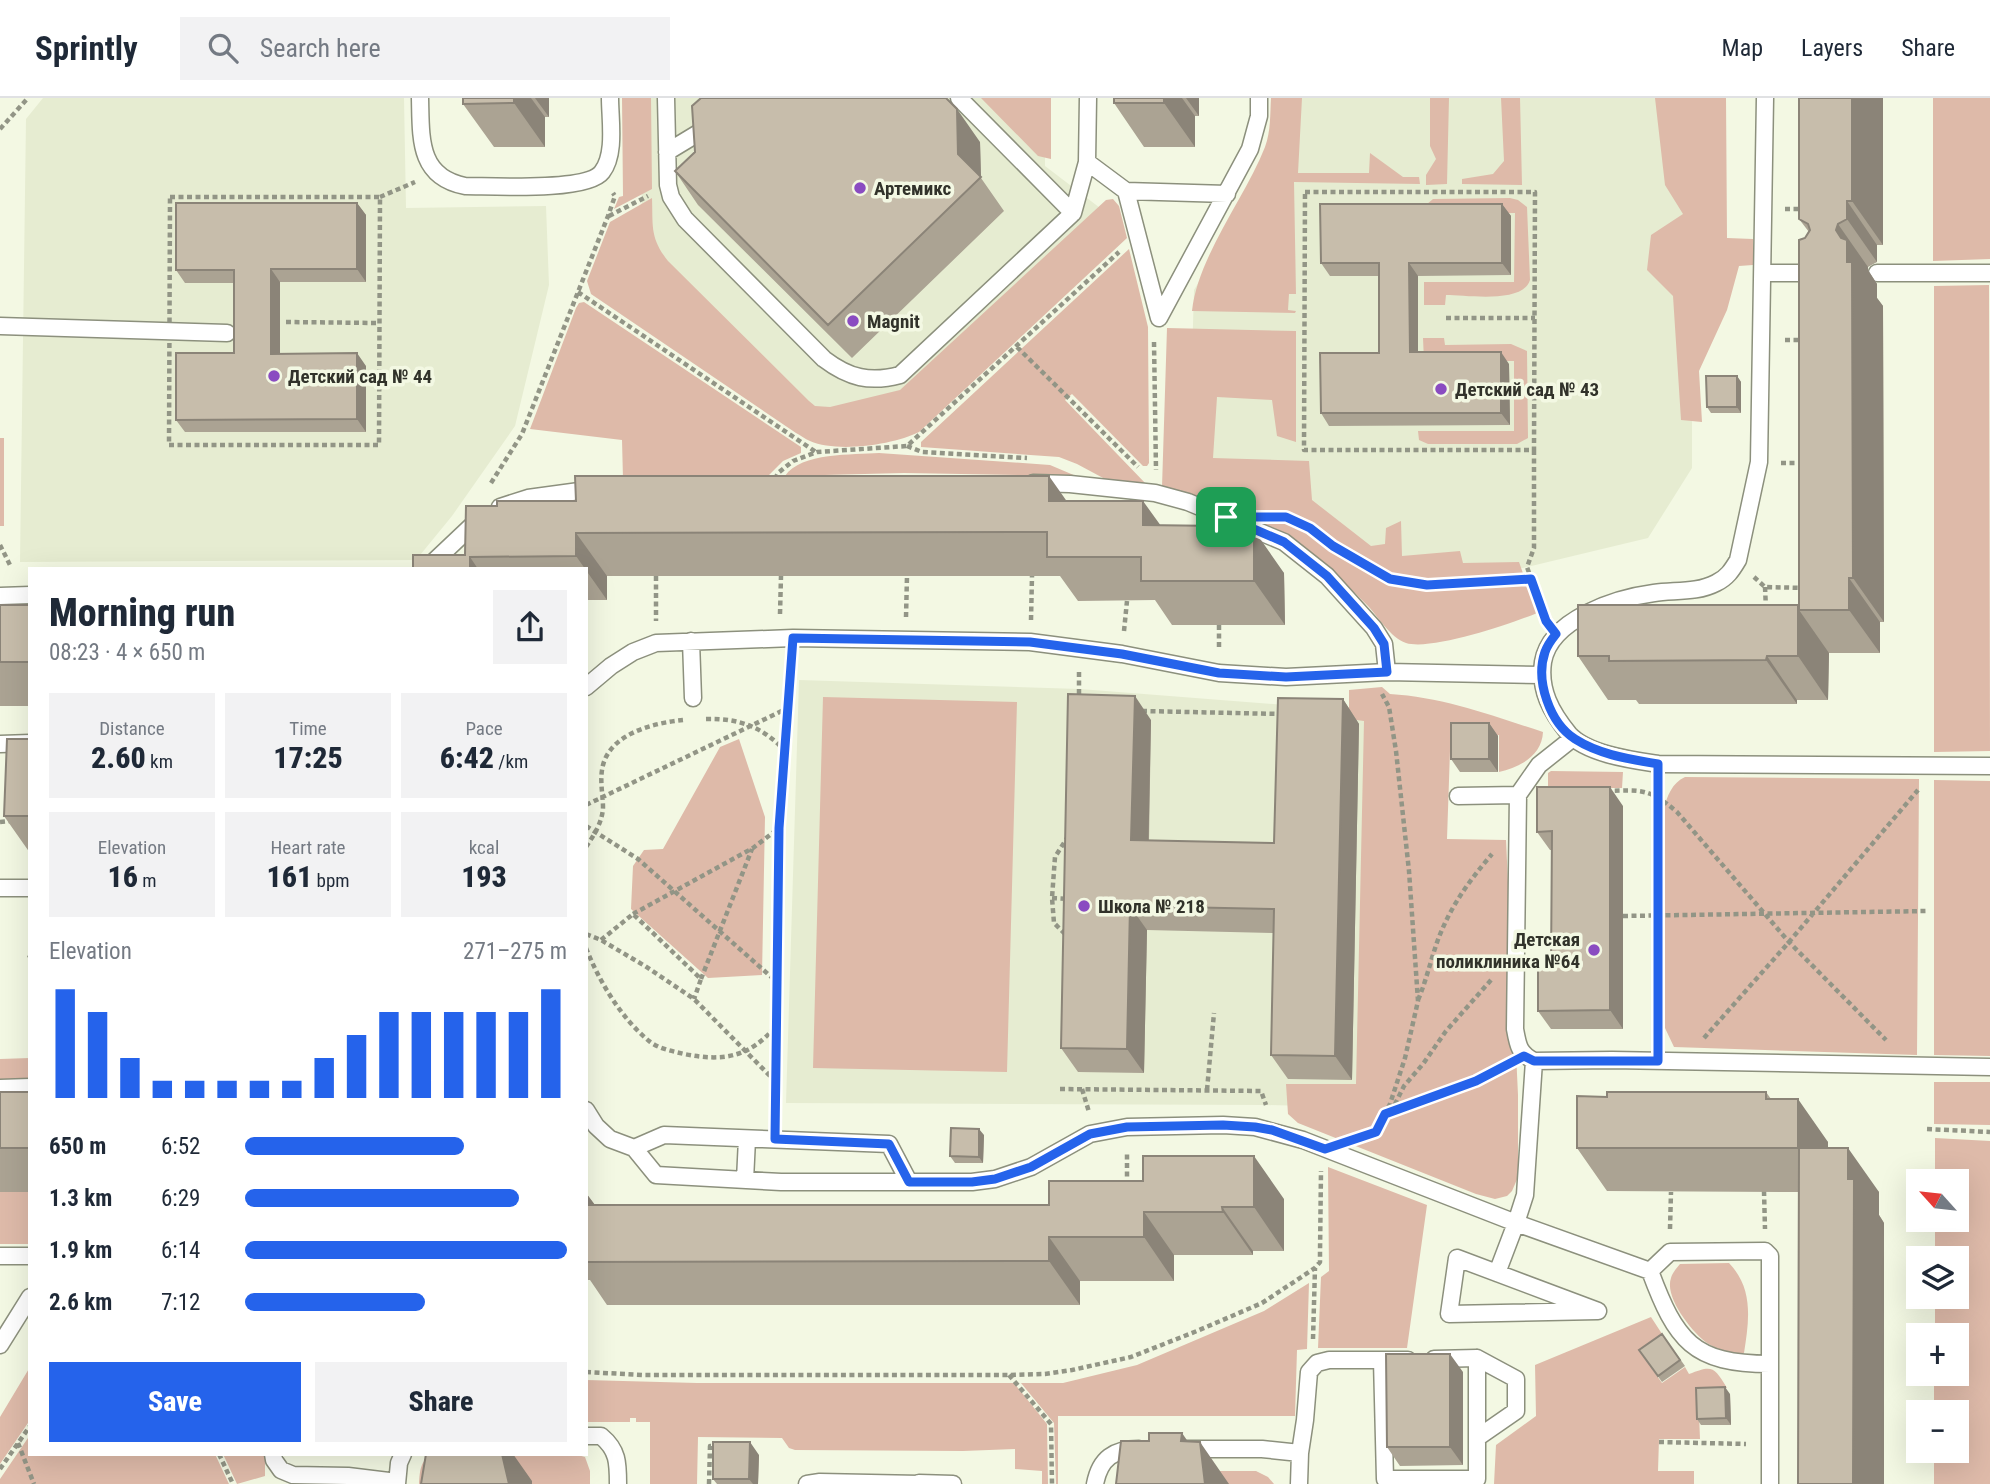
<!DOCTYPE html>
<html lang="en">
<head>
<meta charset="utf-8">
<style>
	body { margin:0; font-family:"Roboto Condensed",sans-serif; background:#f2f2f3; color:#1f2937; height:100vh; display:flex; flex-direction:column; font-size:26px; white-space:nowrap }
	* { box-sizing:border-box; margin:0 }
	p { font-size:23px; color:#747a83 }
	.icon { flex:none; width:38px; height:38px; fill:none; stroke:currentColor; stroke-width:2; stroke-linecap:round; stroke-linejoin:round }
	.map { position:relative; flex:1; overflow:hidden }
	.drawer { position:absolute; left:28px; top:469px; width:560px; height:889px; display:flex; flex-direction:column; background:#fff; border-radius:0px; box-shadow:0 7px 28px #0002 }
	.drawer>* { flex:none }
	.needle { width:46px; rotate:297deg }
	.controls { position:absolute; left:1906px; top:1071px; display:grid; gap:14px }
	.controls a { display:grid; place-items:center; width:63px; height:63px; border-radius:0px; background:#fff; box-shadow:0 7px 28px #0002; font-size:35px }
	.pin { position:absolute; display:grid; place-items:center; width:60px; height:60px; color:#fff; margin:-30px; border-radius:14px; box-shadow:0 4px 10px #0006 }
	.round { display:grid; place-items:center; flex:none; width:74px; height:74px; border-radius:0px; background:#f2f2f3 }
	.summary { display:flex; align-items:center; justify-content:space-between; height:119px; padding:0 21px }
	h1 { font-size:38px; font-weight:800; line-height:52px }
	.stats { display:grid; grid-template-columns:repeat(3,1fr); gap:10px; height:119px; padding:7px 21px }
	.stats div { display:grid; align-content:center; border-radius:0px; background:#f2f2f3; text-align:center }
	.stats b { font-size:30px; font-weight:800 }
	.stats small { font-size:19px; font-weight:400 }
	.stats p { font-size:19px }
	.chart { height:196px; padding:14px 21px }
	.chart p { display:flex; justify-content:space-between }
	.chart svg { width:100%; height:126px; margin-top:7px; stroke:#2563eb; stroke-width:6 }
	.cta { display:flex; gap:14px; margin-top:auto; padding:14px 21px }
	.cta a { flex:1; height:80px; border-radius:0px; background:#2563eb; color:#fff; font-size:28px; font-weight:800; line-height:80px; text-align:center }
	.cta a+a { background:#f2f2f3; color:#1f2937 }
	ul { padding:0 21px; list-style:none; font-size:23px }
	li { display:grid; grid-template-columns:112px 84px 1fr; align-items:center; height:52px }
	li i { height:18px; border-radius:9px; background:#2563eb }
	header { display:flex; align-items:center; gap:42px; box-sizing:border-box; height:98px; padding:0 35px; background:#fff; border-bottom:2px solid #e0e1e3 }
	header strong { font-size:33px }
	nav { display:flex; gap:38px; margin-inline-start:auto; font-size:24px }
	.search { width:490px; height:63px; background:#f2f2f3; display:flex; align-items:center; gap:18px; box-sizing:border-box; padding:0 24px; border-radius:0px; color:#747a83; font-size:26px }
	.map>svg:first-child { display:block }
	.built { fill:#e6ecd1 }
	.green { fill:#debaa9 }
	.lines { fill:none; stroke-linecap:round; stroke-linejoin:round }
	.lane-casing { stroke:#8c907d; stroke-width:19 }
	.path { stroke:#929586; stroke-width:4.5; stroke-dasharray:5 3.5; stroke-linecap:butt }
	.lane { stroke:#fff; stroke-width:16 }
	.wall { fill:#aba393 }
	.shaded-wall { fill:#8b8478 }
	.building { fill:#c7bdab; stroke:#8b8478; stroke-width:2 }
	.route-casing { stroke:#fff; stroke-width:14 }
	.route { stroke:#2563eb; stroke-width:9 }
	.poi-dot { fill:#8a4cc1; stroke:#f3f8e3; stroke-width:2.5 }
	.labels { text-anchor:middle; stroke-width:7; stroke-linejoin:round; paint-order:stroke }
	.poi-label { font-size:19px; font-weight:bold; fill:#31322a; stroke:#f3f8e3; text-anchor:start }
</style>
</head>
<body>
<header>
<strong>Sprintly</strong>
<div class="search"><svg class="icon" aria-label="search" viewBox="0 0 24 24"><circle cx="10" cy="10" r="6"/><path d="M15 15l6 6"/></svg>Search here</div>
<nav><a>Map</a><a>Layers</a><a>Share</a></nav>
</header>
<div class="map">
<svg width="1990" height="1386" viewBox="0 0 1990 1386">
	<rect width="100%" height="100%" fill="#f3f8e3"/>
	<path class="built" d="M43,0H404L406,110L546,108L549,187L515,328L452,418L416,462L20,464L26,21Z
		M643,0H1045V68L1104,113L906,298L812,317L641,146Z
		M1286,0H1692V370L1648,440L1523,470L1394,472L1189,362L1194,192L1280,47Z
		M799,582L1080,591L1286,607L1370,611L1383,1010L1266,1007L786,1005Z"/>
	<path class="green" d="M622,0H651L652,91L614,111L619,99L623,98Z
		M981,0H1051V61L1038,58Z
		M1271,0H1302L1298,75H1369L1370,55L1403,79H1419L1420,86L1294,84L1296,196H1289L1288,212L1296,213L1295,215L1192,213C1198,158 1245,100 1265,49C1271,33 1270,16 1271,0Z
		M1430,0H1449L1447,86L1426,87V77L1436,61L1430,48Z
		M1501,0H1520L1522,87L1462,86V81L1493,76L1504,63Z
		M1655,0H1726L1727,140L1753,141V167L1739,168L1727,212L1699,273L1702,324L1681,322L1673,198L1647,172L1651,137L1683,116L1665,87Z
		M1933,0H1990V161L1933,163Z
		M652,100C653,129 650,140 668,163L809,303L815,308L830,309L900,292L1106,102L1113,101L1119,108L1127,140L919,334C893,347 837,355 810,343C805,341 800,337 796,335L591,196L587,183L610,124Z
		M1510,100L1518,102L1527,109L1530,182C1523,206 1467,197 1446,197L1445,207H1424V184H1514L1515,115L1420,116V112L1433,101Z
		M1129,151L1148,229L1149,365L1147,368H1143L1072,296L1065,302L1147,387L1105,381L1077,366L1059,359L921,349V344Z
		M1989,187L1990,653L1934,654V188Z
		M584,204L801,349V355L783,363L768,378L623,381L622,342L530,331L576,210L579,205Z
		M1167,230L1296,233V344L1277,338L1272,302L1217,299L1213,360L1309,363L1312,402L1371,448L1385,446L1386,430L1401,423L1402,458L1460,453L1463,465L1519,464L1537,515C1511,526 1431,553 1406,545C1390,539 1379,520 1368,508C1344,484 1319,459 1291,440L1162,389Z
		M1423,240H1444L1445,247L1511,246L1527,253L1528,340L1517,346H1428L1419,342L1418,333H1514V263H1424Z
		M0,340H4V428H0Z
		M879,355L1050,367L1076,378L904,375L785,378C801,354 853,357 879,355Z
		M1382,589L1390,596C1443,599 1493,618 1543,634C1542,657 1521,669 1499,674V637H1460L1459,652L1450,653L1447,741L1506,742L1518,997V1079L1512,1093L1507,1098L1495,1101L1476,1096L1298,1025L1288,1016L1286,986H1356L1364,623L1349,621V592Z
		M823,599L1017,604L1007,974L813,970Z
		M739,641L765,719L762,877L708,880L631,811L633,768L644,752L663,751L720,649Z
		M1551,673L1623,674L1622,690H1548V675Z
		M1685,679L1919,681L1917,957L1674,949L1665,930L1664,711C1667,698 1672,685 1685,679Z
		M1934,682L1990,683V958L1934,957Z
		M30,960V981L0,982V961Z
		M1934,984H1990V1027L1934,1026Z
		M1935,1040L1990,1043V1386H1934V1353H1956V1314H1934V1276H1956V1237H1935V1199H1956V1160H1935V1122H1956V1083H1935Z
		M1328,1069L1427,1107L1407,1250H1318L1321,1179L1329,1173Z
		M0,1094H30V1146H0Z
		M1729,1165C1754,1191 1749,1223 1744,1255C1731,1256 1718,1252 1707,1245C1692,1234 1664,1199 1671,1180C1672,1175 1677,1170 1680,1166Z
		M1309,1185L1307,1251L1297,1252L1295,1318H1058V1386H1056L1054,1325L1021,1285H1063L1137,1267L1264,1213Z
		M1651,1219L1666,1242L1643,1258L1662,1285L1685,1269L1689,1276C1712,1267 1714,1268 1727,1290H1698L1700,1341H1659L1658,1373H1694V1386H1494L1496,1347L1536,1318L1535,1267Z
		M30,1269V1322L0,1366V1319Z
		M586,1282L697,1285H1014L1047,1326L1048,1386H1042V1373L1015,1371V1351L963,1353L795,1352L789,1350L782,1340L698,1339L697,1386H650V1324H636V1320H630V1324H586Z
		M30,1337V1356H215L229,1386H0V1381Z
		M223,1356H265V1378L237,1386Z
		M434,1356H574L585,1359L590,1373V1386H532L531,1383L419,1386C420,1373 420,1361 434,1356Z
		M1134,1373H1256L1268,1379L1274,1386H1118Z"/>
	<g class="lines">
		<g class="lane-casing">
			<path id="lane" d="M420,0C421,40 418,79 465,88C492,88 587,94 602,74C616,56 610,22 610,0
				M666,0L668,87L671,99L685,121L824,261C849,280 870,285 900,277L1073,115L1087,64L1088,0
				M959,0L1073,115
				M1765,0L1759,364L1738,462C1732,472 1727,480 1716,485C1697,495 1674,492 1654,495C1616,500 1550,521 1543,564C1539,592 1551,614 1569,636C1587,656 1632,662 1658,666L1990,668
				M667,54L710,28L737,0
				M1087,64L1126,93L1227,96
				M1126,93L1159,220
				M1762,175H1820
				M1877,175H1990
				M1159,220L1250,51L1259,18V0
				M0,228L227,235
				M1033,385L1070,386L1155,395L1188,404L1284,444L1327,478L1374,530L1384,546L1387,574
				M500,409L528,400L594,391
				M426,471L480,420
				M0,498L30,497
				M691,543L693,600
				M586,589L611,568L633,554L656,545L793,540L1030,544L1122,556L1219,575L1286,579L1387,574L1541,577
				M0,646L30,645
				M1458,698L1518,697
				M0,790H30
				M1534,963C1519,955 1518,948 1515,931L1518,697L1539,667L1573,640
				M0,990L30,989
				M586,1012L596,1028L610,1041L634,1050L656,1077L781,1084H972L995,1081L1031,1069L1090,1036L1127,1029L1223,1027L1255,1029L1303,1042L1516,1125L1497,1175
				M634,1050L664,1037L889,1046L909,1084
				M745,1082L747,1041
				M0,1158H30
				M1457,1160L1598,1213L1449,1216Z
				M1650,1173C1676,1243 1693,1266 1770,1266
				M0,1247L30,1199
				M1382,1262L1385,1381H1477V1260L1434,1261
				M586,1338H601C618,1352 618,1365 618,1386
				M1477,1340L1516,1313V1281L1477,1260
				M1186,1351H1262L1300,1355L1299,1386
				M1300,1355L1305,1322L1309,1274L1317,1265L1329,1262H1408
				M273,1356L274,1362L281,1372L293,1377L348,1378L397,1384
				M919,1385L953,1386
				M397,1386L399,1365L403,1356
				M807,1386L820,1384L920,1386
				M1095,1386C1100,1360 1114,1351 1139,1351
				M1770,1386V1158L1765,1153L1670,1154L1650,1173L1516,1125L1525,1097L1534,963L1612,962L1990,969"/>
		</g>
		<path class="path" d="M0,31L28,0
			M1305,94H1535L1534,352H1304Z
			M170,99H380L379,347H169Z
			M380,99L415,84
			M1785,111H1804
			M609,118L648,98
			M578,194L816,354
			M1446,220H1535
			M286,224L379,225
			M1785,242H1804
			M1154,244L1156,372
			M1017,249L1138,369
			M907,348L922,354L1027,360
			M1534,352V450L1527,469L1544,517
			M1781,365H1804
			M775,381L778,375L793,363L817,354L907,348L1119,154
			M491,385L522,336L608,118L615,98L613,95
			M0,447L10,467
			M1332,447L1390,481L1427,487L1531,481
			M656,478V523
			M1754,479L1765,489L1804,490
			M1765,489L1766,511
			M780,516L781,478
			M906,519L907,478
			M1031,522L1032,478
			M1219,527V550
			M1124,533L1127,503
			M1079,574V600
			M1142,613L1281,616
			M706,621C739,620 763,629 785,653
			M1606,693C1642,692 1649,690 1677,714L1789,844L1886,942
			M586,707L788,610
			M0,724L11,723
			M586,728L638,761L777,884
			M586,749C594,737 602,725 603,710C603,697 600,685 602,672C607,636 653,625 683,622
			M1052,800L1070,801
			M633,816L753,750L779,730
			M1623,818L1927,813
			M586,836L601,842L645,868L694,901L776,984
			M1065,836L1054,825L1052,800L1055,759L1067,740
			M601,842L633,816L701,881L694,901
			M586,850C599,883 621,920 649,943C659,951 672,953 684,956C724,964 750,959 776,928
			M29,860L30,858
			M701,881L752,751
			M1418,902C1427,881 1431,860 1439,839C1452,806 1470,782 1492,756
			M1658,938L1659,688
			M1704,940L1789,844L1918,692
			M1060,991L1261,993L1266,1007
			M1082,991L1089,1014
			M1207,992L1214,915
			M1391,1014L1404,988L1423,966L1446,933L1491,882
			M1393,1014L1476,983L1504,968
			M776,1018L779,730L791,565
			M1927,1031L1990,1034
			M1362,1040L1376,1034L1390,1006L1405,960L1418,903L1409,773L1396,653L1389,609L1382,596
			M1127,1087V1053
			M1764,1093L1765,1131
			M1670,1131L1671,1094
			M1313,1241L1315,1170
			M586,1274L644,1277H1009L1045,1276L1072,1272L1131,1259L1197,1233L1262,1205L1315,1170L1320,1164V1155L1321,1073
			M1009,1277L1051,1326L1052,1386
			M1659,1344L1746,1346
			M18,1345L34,1386
			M219,1356L233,1386
			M0,1371L30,1328
			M709,1386L710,1348H717"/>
		<use href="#lane" class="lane"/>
	</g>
	<path class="wall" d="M463,0H549V19H545V49H494L463,6Z
		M1114,0H1199V18H1195V49H1144L1114,5Z
		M1799,0H1883V147H1877V164L1868,169V172L1877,186V200L1883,208L1884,524H1880V555H1829L1828,602H1797V606H1639L1636,602H1608L1578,558L1798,507L1805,140L1809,134L1799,121Z
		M980,44L981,80L1004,113L852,260L698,107L675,73Z
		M357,105L366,117V184H280V256L366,268V334H185L176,322L234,255V185H185L176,172Z
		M1502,106L1511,118V177L1418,178V254L1509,266L1510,327L1329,328L1321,315L1379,255V178H1330L1321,165Z
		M1737,278L1741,284V315H1711L1707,309Z
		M1066,403L1161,428L1224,432L1284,475L1285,527H1172L1155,502L1078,503L1060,478H607V502H586V471H413L465,457L466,408Z
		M0,507H30V608H0Z
		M1343,601L1359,626L1352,982L1288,981L1271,957L1274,835L1147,832L1144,975L1078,974L1061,950L1151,622L1149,743L1274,745Z
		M1489,625L1498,638V674H1460L1451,661Z
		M30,641V755L4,718Z
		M1623,708V931H1551L1538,913L1551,868L1552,752H1550L1537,734Z
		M0,994H30V1094H0Z
		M1766,994L1771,1001L1828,1044V1050L1879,1094V1117L1884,1125L1798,1094L1607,1093L1577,1050L1607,999Z
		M984,1037L983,1065H955L950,1058Z
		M586,1095L595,1107H1049L1284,1101V1153H1253V1157H1174V1183H1080V1207H607L590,1182H586Z
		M1662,1236L1685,1268L1662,1284L1639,1252Z
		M1463,1274V1367L1400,1368L1387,1349Z
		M1730,1296L1731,1327H1701L1697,1321Z
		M759,1357L758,1386H717L713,1381Z"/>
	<path class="shaded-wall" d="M514,0H531L545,19V49L514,5Z
		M535,0H549V19Z
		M1164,0H1182L1195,18V49L1164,5Z
		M1186,0H1199V18Z
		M1852,0H1883V147L1852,103Z
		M957,11L980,44L981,80L958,56Z
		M1847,103L1877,147V164L1847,121Z
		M357,105L366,117V184L357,171Z
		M1502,106L1511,118V177L1502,165Z
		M1838,126L1868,169V172L1877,186V200L1883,208L1884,524L1853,480L1847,164L1836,132Z
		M1409,165L1418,178V266L1410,254Z
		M271,171L280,184V268L271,256Z
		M1501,254L1509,266L1510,327L1501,315Z
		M357,255L366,268V334L357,321Z
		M1737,278L1741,284V315L1737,309Z
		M1049,378L1080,422L1049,403Z
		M1143,403L1174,446L1143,427Z
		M1254,432L1284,475L1285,527L1254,483Z
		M576,435L607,478V502L576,458Z
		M470,459L478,471H470Z
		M1849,480L1880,524V555L1849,512Z
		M1798,507L1799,512L1829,555L1828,602L1798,558Z
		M1767,558L1797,602V606L1766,562Z
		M1135,598L1151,622L1148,766L1131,742Z
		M1343,601L1359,626L1352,982L1335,958Z
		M1489,625L1498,638V674L1489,661Z
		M1610,689L1623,708V931L1610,912Z
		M1130,808L1147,832L1144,975L1127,951Z
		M1798,1001L1828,1044V1094L1798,1050Z
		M979,1031L984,1037L983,1065L979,1059Z
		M1848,1050L1879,1094V1117L1884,1125V1386H1853Z
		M1254,1058L1284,1101V1153L1254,1109Z
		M586,1095L609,1126L586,1120Z
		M1222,1109L1253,1153V1157L1223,1114Z
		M1144,1114L1174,1157V1183L1144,1139Z
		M1049,1139L1080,1183V1207L1049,1163Z
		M1450,1256L1463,1274V1367L1450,1349Z
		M1725,1289L1730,1296L1731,1327L1726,1320Z
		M1182,1335L1202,1364L1200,1344L1229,1386H1205L1181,1343Z
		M750,1344L759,1357L758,1386H753L749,1381Z
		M502,1356H513L532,1383V1386H509Z"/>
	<path class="building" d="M463,0H514V5L463,6Z
		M701,0H946L957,11L958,56L981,79L828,227L675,73L695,54L692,8Z
		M1114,0H1164V5H1114Z
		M1799,0H1852V103H1847V121L1838,126L1836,132L1841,140L1847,142V164H1852L1853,480H1849V512H1799V142L1805,140L1810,132L1808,126L1799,121Z
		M176,105H357V171H271V256L357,255V321L176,322V255H234V172H176Z
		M1320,106H1502V165H1409L1410,254H1501V315H1321L1320,255H1379V165H1321Z
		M1706,278H1737V309H1707Z
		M575,378H1049V403H1143V427L1221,428V432H1254V483H1141V459H1047V434L576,435V458L470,459V471H413V457H465L466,408H497V403H576Z
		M0,507H30V564H0Z
		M1578,507H1798V558H1767L1766,562L1609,563V558H1578Z
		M1068,596L1135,598L1131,742L1274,745L1278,600L1343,601L1335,958L1271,957L1274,811L1130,808L1127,951L1061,950Z
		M1451,625H1489V661H1451Z
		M7,641H30V718H4Z
		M1537,689H1610V912L1538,913V868H1551L1552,733L1537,734Z
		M0,994H30V1050H0Z
		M1607,994H1766V1001H1798V1050H1577V998L1607,999Z
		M951,1030L979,1031V1059L950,1058Z
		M1799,1050H1848V1081H1854L1853,1386H1798Z
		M1143,1058H1254V1109H1222L1223,1114H1144V1139H1049V1163L586,1164V1107H1049V1083H1143Z
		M1662,1236L1680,1262L1658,1278L1639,1252Z
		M1386,1256H1450V1349H1387Z
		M1725,1289L1726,1320L1697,1321L1696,1290Z
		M1149,1335H1182L1181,1343L1200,1344L1205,1386H1116L1121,1343H1149Z
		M713,1344H750L749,1381H713Z
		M426,1356H502L509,1386H421Z"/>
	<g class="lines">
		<g class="route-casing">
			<path id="route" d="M1226,419H1286L1310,430L1333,448L1390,481L1427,487L1531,481L1546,523L1556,536C1552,541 1547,548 1545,554C1535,583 1550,625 1575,641C1600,657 1630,661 1658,666V963H1534L1524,958L1476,983L1385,1016L1376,1034L1325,1051L1272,1032L1255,1029L1223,1027L1127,1029L1090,1036L1031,1069L995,1081L972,1084H909L889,1046L775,1041L779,730L793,540L1030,544L1122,556L1219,575L1286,579L1387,574L1384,546L1374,530L1327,478L1284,444Z"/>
		</g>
		<use href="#route" class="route"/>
	</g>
	<g class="poi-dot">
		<circle cx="860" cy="90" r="7"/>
		<circle cx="853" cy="223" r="7"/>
		<circle cx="274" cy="278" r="7"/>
		<circle cx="1441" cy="291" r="7"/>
		<circle cx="1084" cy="808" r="7"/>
		<circle cx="1594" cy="852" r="7"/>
	</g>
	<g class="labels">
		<g class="poi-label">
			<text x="874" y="97">Артемикс</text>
			<text x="867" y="230">Magnit</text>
			<text x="288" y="285">Детский сад № 44</text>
			<text x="1455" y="298">Детский сад № 43</text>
			<text x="1098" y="815">Школа № 218</text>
			<text x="1580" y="848" text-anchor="end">Детская<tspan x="1580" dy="22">поликлиника №64</tspan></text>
		</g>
	</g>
</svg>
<div class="controls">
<a><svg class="needle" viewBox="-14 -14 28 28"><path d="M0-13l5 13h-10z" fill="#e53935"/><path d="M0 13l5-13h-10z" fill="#747a83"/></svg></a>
<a><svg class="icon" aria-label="layers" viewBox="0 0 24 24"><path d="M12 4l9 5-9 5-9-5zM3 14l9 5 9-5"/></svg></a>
<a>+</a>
<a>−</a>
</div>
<div class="pin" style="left:1226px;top:419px;background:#1e9e55"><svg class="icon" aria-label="arrive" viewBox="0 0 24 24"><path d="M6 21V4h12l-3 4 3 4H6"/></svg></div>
<section class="drawer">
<div class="summary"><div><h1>Morning run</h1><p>08:23 · 4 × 650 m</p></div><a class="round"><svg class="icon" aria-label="share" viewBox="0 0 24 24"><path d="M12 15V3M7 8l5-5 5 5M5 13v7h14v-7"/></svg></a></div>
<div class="stats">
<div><p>Distance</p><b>2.60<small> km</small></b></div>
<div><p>Time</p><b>17:25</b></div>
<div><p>Pace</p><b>6:42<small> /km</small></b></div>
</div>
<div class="stats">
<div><p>Elevation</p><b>16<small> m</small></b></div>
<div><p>Heart rate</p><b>161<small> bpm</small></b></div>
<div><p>kcal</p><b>193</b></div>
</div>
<div class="chart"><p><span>Elevation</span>271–275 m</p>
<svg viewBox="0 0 160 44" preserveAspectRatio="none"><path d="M5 44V6M15 44V14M25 44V30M35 44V38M45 44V38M55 44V38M65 44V38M75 44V38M85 44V30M95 44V22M105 44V14M115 44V14M125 44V14M135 44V14M145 44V14M155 44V6"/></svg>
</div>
<ul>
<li><b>650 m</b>6:52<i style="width:68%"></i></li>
<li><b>1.3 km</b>6:29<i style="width:85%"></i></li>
<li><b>1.9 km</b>6:14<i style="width:100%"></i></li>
<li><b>2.6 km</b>7:12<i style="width:56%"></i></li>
</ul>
<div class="cta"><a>Save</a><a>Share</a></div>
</section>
</div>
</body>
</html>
